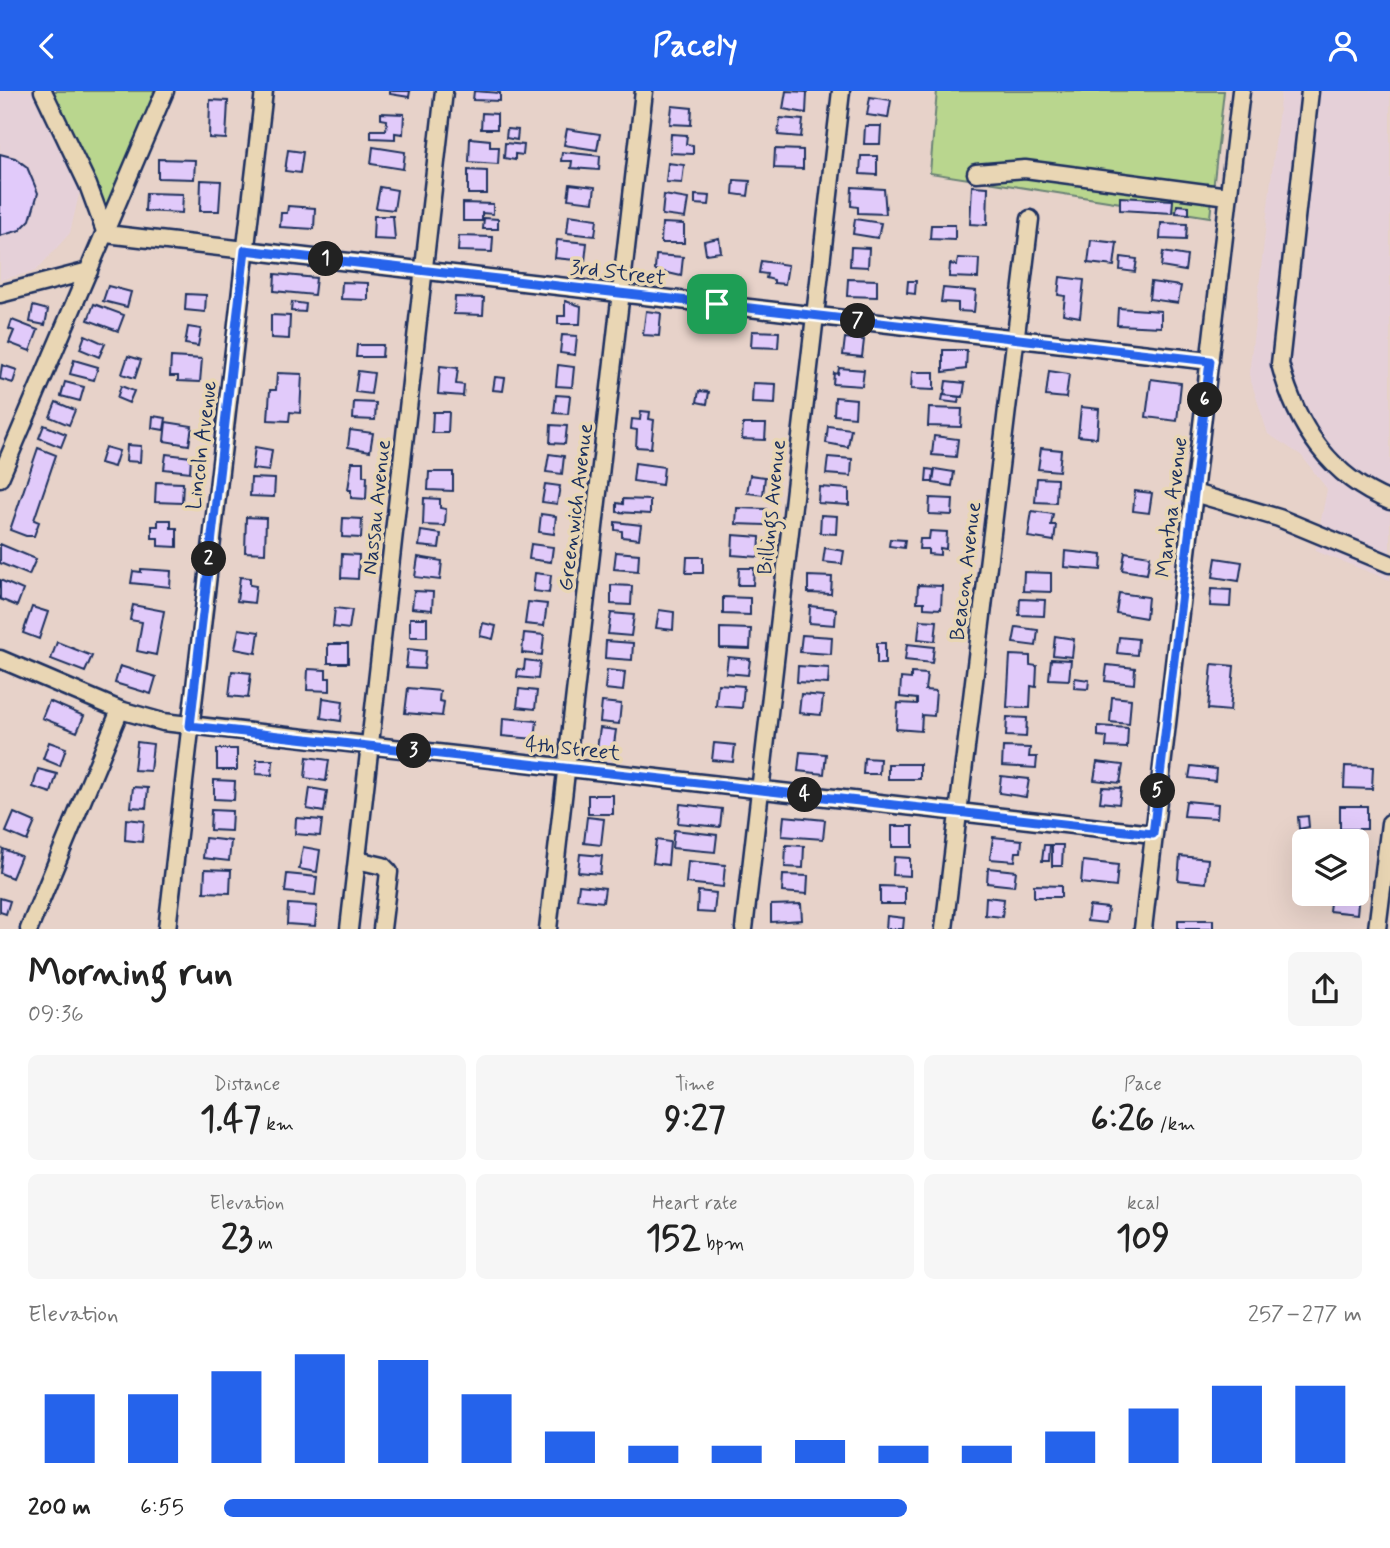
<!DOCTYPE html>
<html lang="en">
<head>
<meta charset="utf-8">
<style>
	body { margin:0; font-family:Mynerve,sans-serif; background:#f6f6f6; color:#222; height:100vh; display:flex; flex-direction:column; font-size:26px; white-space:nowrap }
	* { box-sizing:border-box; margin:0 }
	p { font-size:23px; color:#767676 }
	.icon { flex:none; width:38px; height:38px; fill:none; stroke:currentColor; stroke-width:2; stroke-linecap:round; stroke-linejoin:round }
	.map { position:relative; height:838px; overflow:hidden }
	.details { display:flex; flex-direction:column; background:#fff; flex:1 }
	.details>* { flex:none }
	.fabs { position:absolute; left:1292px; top:738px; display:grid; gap:14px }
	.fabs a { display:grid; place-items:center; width:77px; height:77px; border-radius:10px; background:#fff; box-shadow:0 7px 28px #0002; font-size:35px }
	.pin { position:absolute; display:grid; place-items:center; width:60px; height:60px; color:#fff; margin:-30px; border-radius:14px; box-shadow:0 4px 10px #0006 }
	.km { position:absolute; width:35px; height:35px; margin:-18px; border-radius:50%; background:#222; color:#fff; font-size:19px; line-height:35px; text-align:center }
	.round { display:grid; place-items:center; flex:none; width:74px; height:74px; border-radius:10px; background:#f6f6f6 }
	.summary { display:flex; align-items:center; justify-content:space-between; height:119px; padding:0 28px }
	h1 { font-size:38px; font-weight:800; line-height:52px }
	.stats { display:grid; grid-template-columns:repeat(3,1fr); gap:10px; height:119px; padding:7px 28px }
	.stats div { display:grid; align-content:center; border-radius:10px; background:#f6f6f6; text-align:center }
	.stats b { font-size:35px; font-weight:800 }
	.stats small { font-size:19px; font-weight:400 }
	.stats p { font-size:19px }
	.chart { height:196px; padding:14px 28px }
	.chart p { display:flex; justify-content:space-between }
	.chart svg { width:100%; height:126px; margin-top:7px; stroke:#2563eb; stroke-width:6 }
	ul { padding:0 28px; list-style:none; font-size:23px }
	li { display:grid; grid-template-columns:112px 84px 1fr; align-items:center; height:52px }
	li i { height:18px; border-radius:9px; background:#2563eb }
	header { display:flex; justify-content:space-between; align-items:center; height:91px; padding:0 28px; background:#2563eb; color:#fff; font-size:32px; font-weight:800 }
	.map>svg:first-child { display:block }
	.built { fill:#e5d0d8 }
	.green { fill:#b9d68e; stroke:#6a8276; stroke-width:2 }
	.building { fill:#e1cafa; stroke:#1b2f5e; stroke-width:2 }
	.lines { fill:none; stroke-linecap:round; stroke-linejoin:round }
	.minor-casing { stroke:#1b2f5e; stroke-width:21 }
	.minor { stroke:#e9d6b4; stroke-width:16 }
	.route-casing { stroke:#fff; stroke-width:14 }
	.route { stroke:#2563eb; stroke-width:9 }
	.labels { text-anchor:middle; stroke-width:7; stroke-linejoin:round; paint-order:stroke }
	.street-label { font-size:21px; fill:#1b2f5e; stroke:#e9d6b4 }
</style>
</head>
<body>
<header><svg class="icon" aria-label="back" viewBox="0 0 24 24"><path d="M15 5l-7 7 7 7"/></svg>Pacely<svg class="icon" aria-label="person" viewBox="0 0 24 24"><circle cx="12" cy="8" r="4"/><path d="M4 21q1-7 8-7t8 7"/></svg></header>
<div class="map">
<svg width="1390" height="838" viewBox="0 0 1390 838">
	<rect width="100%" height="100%" fill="#e7d2c9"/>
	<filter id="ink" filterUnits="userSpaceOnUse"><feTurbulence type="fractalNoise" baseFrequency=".0143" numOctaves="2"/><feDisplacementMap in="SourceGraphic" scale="14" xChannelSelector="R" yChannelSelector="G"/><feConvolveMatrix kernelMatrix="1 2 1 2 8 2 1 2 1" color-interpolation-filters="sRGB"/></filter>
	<g filter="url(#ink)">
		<path class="built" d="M0,0H45L80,99L70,142L36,180L0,189Z
			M1281,0H1390V489L1315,460L1327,398L1301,364L1268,343L1249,284Z"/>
		<path class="green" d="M45,0H162L111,124L51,11Z
			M937,0H1224L1210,126L930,82Z"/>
		<path class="building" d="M390,0H410L409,6L390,3Z
			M474,0L500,2V10L473,9Z
			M786,0L807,1L806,22L783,18Z
			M870,6L891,9L888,27L867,24Z
			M210,9L228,10L226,48L209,47Z
			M672,15L692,17L691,34L670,33Z
			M381,22L404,23L403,43L395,42V48L371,47V39H386L387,29L381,28Z
			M482,22L497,23V38H481Z
			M780,27L803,29L801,46L778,44Z
			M865,35H881L880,53H864Z
			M507,38L518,39L517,49L506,47Z
			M567,38L600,43L597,59L564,54Z
			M671,43L687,44L686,53L693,54V63L670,62Z
			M470,47L490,49V56H499L498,73L469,71Z
			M505,52L524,54L523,64L515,63V69L504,67Z
			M373,56L405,61L403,78L371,73Z
			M775,58L803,59V78L774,77Z
			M288,59L303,61L300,82L285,80Z
			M562,61L600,65L599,79L571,77L572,70H561Z
			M0,63L15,67L27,76L38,102L30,129L20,139L0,145Z
			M861,65H877V84L860,83Z
			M158,68L195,69L194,88L158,87Z
			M668,72L684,74L682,92L666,91Z
			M468,79L487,80V103H468Z
			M201,89L221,90L219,120H200Z
			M734,89L750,90L748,105L733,103Z
			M570,93L595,96L593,111L568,108Z
			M972,95L988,96L987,134L970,133Z
			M380,96L397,99L394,119L376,117Z
			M852,96L884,98L886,123L858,122V116L851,115Z
			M146,102L183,103L182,122L145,120Z
			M664,104L688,108L685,127L662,124Z
			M695,104L710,105L709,114L695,113Z
			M1120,106L1173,109L1172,122L1120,119Z
			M463,112L493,113V123L482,122V130H463Z
			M1177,114L1189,115V123L1176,122Z
			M288,115L315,117L314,138L280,136L281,122H287Z
			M569,124L597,128L595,145L567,142Z
			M374,125H393L395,149L373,148Z
			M484,127L498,128V138H483Z
			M855,128L881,132L878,147L853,143Z
			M662,132L684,133V152H661Z
			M1161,132L1187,133L1186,149L1160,148Z
			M931,134H955V149L930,148Z
			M459,145L493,146L492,161L458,160Z
			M719,147L721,161L706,163L704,150Z
			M557,149L587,152L585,170L555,167Z
			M1091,149L1117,152L1114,175L1088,172Z
			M851,156L869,157L868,176L850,175Z
			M1163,161L1187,165L1185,180L1161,176Z
			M656,164L683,166L681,185L655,179Z
			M1121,166L1137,168L1135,181L1120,179Z
			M958,167L979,168L978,187L949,186L950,173L957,174Z
			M761,170L788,174L785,193L774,192V189L766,187L767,183L759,182Z
			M275,183L316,187L314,204L274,200Z
			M1060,186L1084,189L1080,226L1063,223L1065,205L1058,204Z
			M848,188L877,189V206L847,205Z
			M908,190H916L915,203L907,202Z
			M342,191L368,192V209L341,208Z
			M1151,191L1181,195L1178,212L1149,208Z
			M108,195L131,201L127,216L103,210Z
			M943,197L976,200L974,221L958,220V212L941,211Z
			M186,203L206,204L205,221L185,219Z
			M455,206L484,207L483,224L454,223Z
			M565,210L581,215L580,233H558V225H565Z
			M292,211L306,213L305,221L291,220Z
			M94,213L124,224L118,240L88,229Z
			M33,215L48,219L45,234L30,231Z
			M1118,217L1161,220V236L1117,234Z
			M646,220L661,222L659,245L643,244Z
			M271,224L290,225L289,248L271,247Z
			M12,229L38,239L30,260L9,252L14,240L9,238Z
			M188,236L201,238L198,255L185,253Z
			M752,240L779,241L778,257L751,256Z
			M85,244L105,253L99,266L80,258Z
			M562,244L577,245L575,264L560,262Z
			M845,247L864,249L862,266L843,264Z
			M357,254H383L382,266H356Z
			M943,259H967L966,278L943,281Z
			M128,265L141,269L135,287L122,283Z
			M171,266L202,268L200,291L178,290V285H170Z
			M74,269L98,276L94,289L70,283Z
			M2,274L17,279L13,292L0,288Z
			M558,274L574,276L572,296L556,295Z
			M440,275L458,277L456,293L464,294L463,305L438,303Z
			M839,277L864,279L862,295L833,293L834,282L838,283Z
			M358,280L374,282L371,303L355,301Z
			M1049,280L1069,283L1066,307L1046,305Z
			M912,281H934V299L911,298Z
			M277,282L302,283L300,322L290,321L289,330L268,329L270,299H276Z
			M495,286L505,287L503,300L493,299Z
			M1151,288L1181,292L1177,330L1146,326Z
			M946,290L965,292L963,306L944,304Z
			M65,291L84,296L80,310L61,305Z
			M753,292L776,293L775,313L752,312Z
			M121,295L134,300L129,312L117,307Z
			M699,300L709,301L707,313L697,311Z
			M556,304L570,305L568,323L554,322Z
			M943,304L959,306L958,312L942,310Z
			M835,306L856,308L855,326L834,324Z
			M56,311L75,319L69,334L50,326Z
			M354,311L376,312L375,329L353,328Z
			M1081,316L1099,318L1097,347L1078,345Z
			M929,317L962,318L961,336L928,335Z
			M641,320L650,321L649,328L654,329L651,357L636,356L637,339L631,338L632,328L640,329Z
			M433,321H449L448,342H432Z
			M153,325L166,327L164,339L152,337Z
			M166,331L192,335L189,354L164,350Z
			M743,333H766L765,349L742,348Z
			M44,334L66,343L61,356L39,347Z
			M551,334L567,335L565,353L550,352Z
			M828,335L851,338L848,356L826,352Z
			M350,339L373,342L370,360L348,356Z
			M934,345L958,348L956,366L932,364Z
			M127,354L141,355L140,371L126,370Z
			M105,356L119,360L114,376L100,372Z
			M255,356L272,359L269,380L252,378Z
			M38,357L56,364L34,429L39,431L34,445H26L10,439Z
			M1041,357L1061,359L1059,380L1038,378Z
			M166,363L191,366L190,381L164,378Z
			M549,363L564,365L562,383L546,381Z
			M828,366L852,368L851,385L826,383Z
			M352,371H363V385H367L366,408L351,407V399H348Z
			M635,372L664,376L662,394L633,390Z
			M927,378L934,379L933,391H926Z
			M935,378L954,381L952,395L933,392Z
			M429,381H453V400L428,399Z
			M750,384L765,386L763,404L747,402Z
			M251,387L275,388L274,406L250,405Z
			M1037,387L1057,388L1056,412L1035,411Z
			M156,391L183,392L182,412L155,411Z
			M545,393L560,395L557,413L542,411Z
			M819,396L849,398V414L818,412Z
			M1135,400L1152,402L1149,422L1133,420Z
			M424,407L440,408V417L446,418L445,435L423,434Z
			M930,407L953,408L952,424L929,423Z
			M623,408L650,409V423L617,421V412L623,413Z
			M737,417L766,418L765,434L736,433Z
			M1032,420L1053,423L1051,434H1056L1054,450L1028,446Z
			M541,423L556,425L554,443L539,441Z
			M821,424L837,425L836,443L820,442Z
			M246,426L266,427L265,462L245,461Z
			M343,427L362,428L361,447L342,446Z
			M158,429H171V437H177V456L158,455V447H152V435H158Z
			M615,431L641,434L639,448L622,446V440L615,439Z
			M421,440L441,443L439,457L419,455Z
			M930,440L947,441L946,458L940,457V464L928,463V458H919L920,448H929Z
			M733,444L760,446L759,466L732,464Z
			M890,448L905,449L904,457L889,455Z
			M0,453L36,468L29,484L0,472Z
			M531,453L553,456L551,471L529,468Z
			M825,457L844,460L842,473L823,471Z
			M1065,460L1102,464L1101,479L1064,476Z
			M616,461L639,463L638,480L614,478Z
			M1125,461L1150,465L1147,483L1122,479Z
			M342,463L359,464L358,488L341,487Z
			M418,466L442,470L440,489L415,486Z
			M687,466H703V482H686Z
			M1216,467L1242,471L1239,490L1213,486Z
			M739,477H754L753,494H738Z
			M141,478L171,480L170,496L131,492L133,480L141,481Z
			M1024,481L1051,482V501L1023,500Z
			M535,482L551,484L549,502L533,500Z
			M808,485L832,486L831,503L808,502Z
			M240,486L250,487V494L256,495L254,512L237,510Z
			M0,489L23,499L17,515L0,508Z
			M611,494L632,495L631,514L611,513Z
			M918,494L942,495L941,518L924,517V511H917Z
			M1211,498L1231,499L1230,516L1210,515Z
			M414,500L433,501L432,519L412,517Z
			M1119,502L1148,506L1146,527L1116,522Z
			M723,506L750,507V524L723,523Z
			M1020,508L1045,509L1044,525L1019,524Z
			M528,511L547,513L544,535L525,533Z
			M133,514L164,520L156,564L137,560L142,531L130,529Z
			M810,515L836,518L835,534L809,532Z
			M32,516L48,521L39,548L23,542Z
			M335,517L352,519L349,538L333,536Z
			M659,519L674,521L673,539L656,537Z
			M611,522L634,524L631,545L608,543Z
			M410,527H427V546H410Z
			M920,529L937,530L935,550L918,548Z
			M483,532L496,535L493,548L480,545Z
			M1016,536L1038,539L1036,555L1013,552Z
			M720,537L751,538L750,558L720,557Z
			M239,538L259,541L256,562L235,558Z
			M524,542L544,544L542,564L522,562Z
			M802,544L832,546L831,563L800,561Z
			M1055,545L1074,548L1072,566L1053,564Z
			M1119,546L1138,548L1137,564L1117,562Z
			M606,550L633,552L632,569L605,567Z
			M57,551L92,565L85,581L51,568Z
			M877,552H885V573H877Z
			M328,553H348V572H328Z
			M907,553L934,556L932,572L905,569Z
			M408,558L426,560L424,578L406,577Z
			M1010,564L1030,565V574L1037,575L1036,596L1031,595L1030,617L1007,616Z
			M728,566L750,568L748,584L726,582Z
			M1051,568L1071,569L1069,589L1049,588Z
			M525,569L540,571L538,588L517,586L518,578L524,579Z
			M1212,573L1234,575L1230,620L1208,618Z
			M1107,574L1135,577L1134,593L1105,590Z
			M120,575L156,586L151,603L115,592Z
			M798,575L829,577L828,593L797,591Z
			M308,578L326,579V587H330V600L307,599Z
			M607,579L625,581L623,600L605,598Z
			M232,580L251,582L248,607L229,605Z
			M911,582L927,583L925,599L936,600L934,625L922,624L921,640L896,638L898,612L917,613V608L900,606L901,587L911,588Z
			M1075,587L1089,589L1088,598L1074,597Z
			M718,593L744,595L742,617L716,615Z
			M408,597L440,600L439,610L444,611L442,625L405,622Z
			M519,598L537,600L535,618L517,616Z
			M801,603L823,605L821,624L799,622Z
			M1112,606L1131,608L1129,633L1110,631Z
			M323,607L343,610L341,630L321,627Z
			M49,610L84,625L77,641L42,627Z
			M602,611L621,613L619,633L600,631Z
			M1007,626L1027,627L1026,646L1006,645Z
			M503,627L537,630L535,648L502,645Z
			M1098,635L1128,637L1127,657L1106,656L1107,646L1098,645Z
			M600,637L616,639L613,660L597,658Z
			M49,651L66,657L60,675L43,668Z
			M137,651L153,653L150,680L134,679Z
			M714,652L735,654L733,671L712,669Z
			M1003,656L1030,657L1029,666H1037L1036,677L1002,675Z
			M217,658H237V679H217Z
			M800,661L826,663L824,683L798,680Z
			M307,666L329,669L326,690L305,687Z
			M864,667L880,668L879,683H863Z
			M257,669H273L272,684L256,683Z
			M1097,671L1123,674L1120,692L1094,689Z
			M888,673H920V688H888Z
			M1191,675L1216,678L1215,690L1189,687Z
			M1345,675L1373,676L1372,698L1344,697Z
			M38,678L57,683L51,702L33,696Z
			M1001,685L1029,688L1026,706L999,702Z
			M214,689L235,690L234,709L214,708Z
			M133,696L148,697L146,717L131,716Z
			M1102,696L1121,697L1119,713L1100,711Z
			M310,697L327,700L324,721L307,718Z
			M588,704H613V723H588Z
			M1186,710L1218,713L1217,727L1184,725Z
			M680,713L722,718L720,736L678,732Z
			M1340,715H1367V738H1340Z
			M211,719L232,720L231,740L210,739Z
			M14,722L35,731L27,750L6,741Z
			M784,725L825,729L823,748L782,745Z
			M1308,725L1309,736L1299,738L1298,726Z
			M587,726L604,728L601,754L584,752Z
			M296,727L322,729L320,745L295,743Z
			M126,728L144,730L142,751L125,749Z
			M892,735H913V756H892Z
			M674,739L717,744L715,761L672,757Z
			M993,746L1022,749L1021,761H1016L1015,770L990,768Z
			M205,747L231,750L229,770L203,767Z
			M656,749L670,751L668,774L653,772Z
			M786,754L804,755L803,777L785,776Z
			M1044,754H1050L1049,770H1042Z
			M1052,754H1063L1062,775H1052Z
			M303,756L320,759L317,781L299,778Z
			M1356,757L1364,758L1362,780H1356Z
			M3,758L21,765L12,787L0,782Z
			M580,763L602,765L600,783L578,781Z
			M1180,765L1208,768L1206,792L1178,789Z
			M894,766L910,767V785L893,784Z
			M688,770L725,774L723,796L686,792Z
			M1083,770L1118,774L1116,796L1081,792Z
			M988,777L1016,780L1014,795L987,792Z
			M205,778L231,779L230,802L204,801Z
			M287,783L317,786L315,804L285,801Z
			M783,784L808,785L807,803L782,801Z
			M579,794L605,797L603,811L577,808Z
			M1034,794L1061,795V806H1034Z
			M880,795L905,796V813H880Z
			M698,800L716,802L714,822L697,821Z
			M1359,802L1357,823L1329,820L1331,803Z
			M986,806L1004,808L1002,826L985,824Z
			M0,807L10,810L6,823L0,821Z
			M288,813L317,815L315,835L287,833Z
			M801,813L802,829L771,831V814Z
			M1089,815L1108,817L1106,832L1087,830Z
			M887,825L904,827L903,838H886Z
			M1178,829H1213V838H1178Z"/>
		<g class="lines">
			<g class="minor-casing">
				<path id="minor" d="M43,0L88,94L106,143L1210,270
					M1310,0L1280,273C1296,334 1330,386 1390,410
					M976,82L1025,78L1228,105
					M0,203L89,180
					M0,387L165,0
					M1194,402L1279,427L1390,473
					M0,568L120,619L163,631L1153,743
					M357,769L383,775L389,781L382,838
					M29,838L120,619
					M167,838L264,0
					M349,838L444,0
					M548,838L644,0
					M744,838L841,0
					M944,838L1030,128
					M1143,838L1241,0
					M1377,838L1390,732"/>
			</g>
			<use href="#minor" class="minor"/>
		</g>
	</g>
	<g class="lines" filter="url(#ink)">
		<g class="route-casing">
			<path id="route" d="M245,159L1210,270L1153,743L190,635Z"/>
		</g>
		<use href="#route" class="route"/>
	</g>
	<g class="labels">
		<g class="street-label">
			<text transform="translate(618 181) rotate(7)" y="7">3rd Street</text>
			<text transform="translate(201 354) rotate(-83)" y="7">Lincoln Avenue</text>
			<text transform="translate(376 416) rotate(-84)" y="7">Nassau Avenue</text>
			<text transform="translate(575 416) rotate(-83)" y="7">Greenwich Avenue</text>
			<text transform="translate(771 416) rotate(-84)" y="7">Billings Avenue</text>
			<text transform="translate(1171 416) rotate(-83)" y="7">Mantua Avenue</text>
			<text transform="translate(965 480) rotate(-83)" y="7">Beacon Avenue</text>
			<text transform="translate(573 657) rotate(6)" y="7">4th Street</text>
		</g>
	</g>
</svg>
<div class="fabs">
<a><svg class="icon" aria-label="layers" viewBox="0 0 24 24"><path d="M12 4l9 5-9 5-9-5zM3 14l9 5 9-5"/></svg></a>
</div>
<div class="pin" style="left:717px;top:213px;background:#1e9e55"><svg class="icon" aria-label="arrive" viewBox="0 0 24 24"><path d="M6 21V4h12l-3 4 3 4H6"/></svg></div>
<b class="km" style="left:326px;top:168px">1</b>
<b class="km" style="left:209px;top:468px">2</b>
<b class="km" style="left:414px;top:660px">3</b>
<b class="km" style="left:805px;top:704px">4</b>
<b class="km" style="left:1158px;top:700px">5</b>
<b class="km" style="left:1205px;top:309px">6</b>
<b class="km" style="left:858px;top:230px">7</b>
</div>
<section class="details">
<div class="summary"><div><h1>Morning run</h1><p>09:36</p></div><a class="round"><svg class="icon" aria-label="share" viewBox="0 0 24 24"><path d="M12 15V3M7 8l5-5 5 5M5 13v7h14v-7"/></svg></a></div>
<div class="stats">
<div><p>Distance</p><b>1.47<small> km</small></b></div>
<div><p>Time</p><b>9:27</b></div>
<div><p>Pace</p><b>6:26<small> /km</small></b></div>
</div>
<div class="stats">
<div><p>Elevation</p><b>23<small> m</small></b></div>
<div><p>Heart rate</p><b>152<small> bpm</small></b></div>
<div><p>kcal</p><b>109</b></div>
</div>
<div class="chart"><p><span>Elevation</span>257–277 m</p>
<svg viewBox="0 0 160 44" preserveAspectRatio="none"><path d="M5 44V20M15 44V20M25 44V12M35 44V6M45 44V8M55 44V20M65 44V33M75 44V38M85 44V38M95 44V36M105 44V38M115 44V38M125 44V33M135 44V25M145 44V17M155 44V17"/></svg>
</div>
<ul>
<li><b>200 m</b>6:55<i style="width:60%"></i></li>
</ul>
</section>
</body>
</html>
